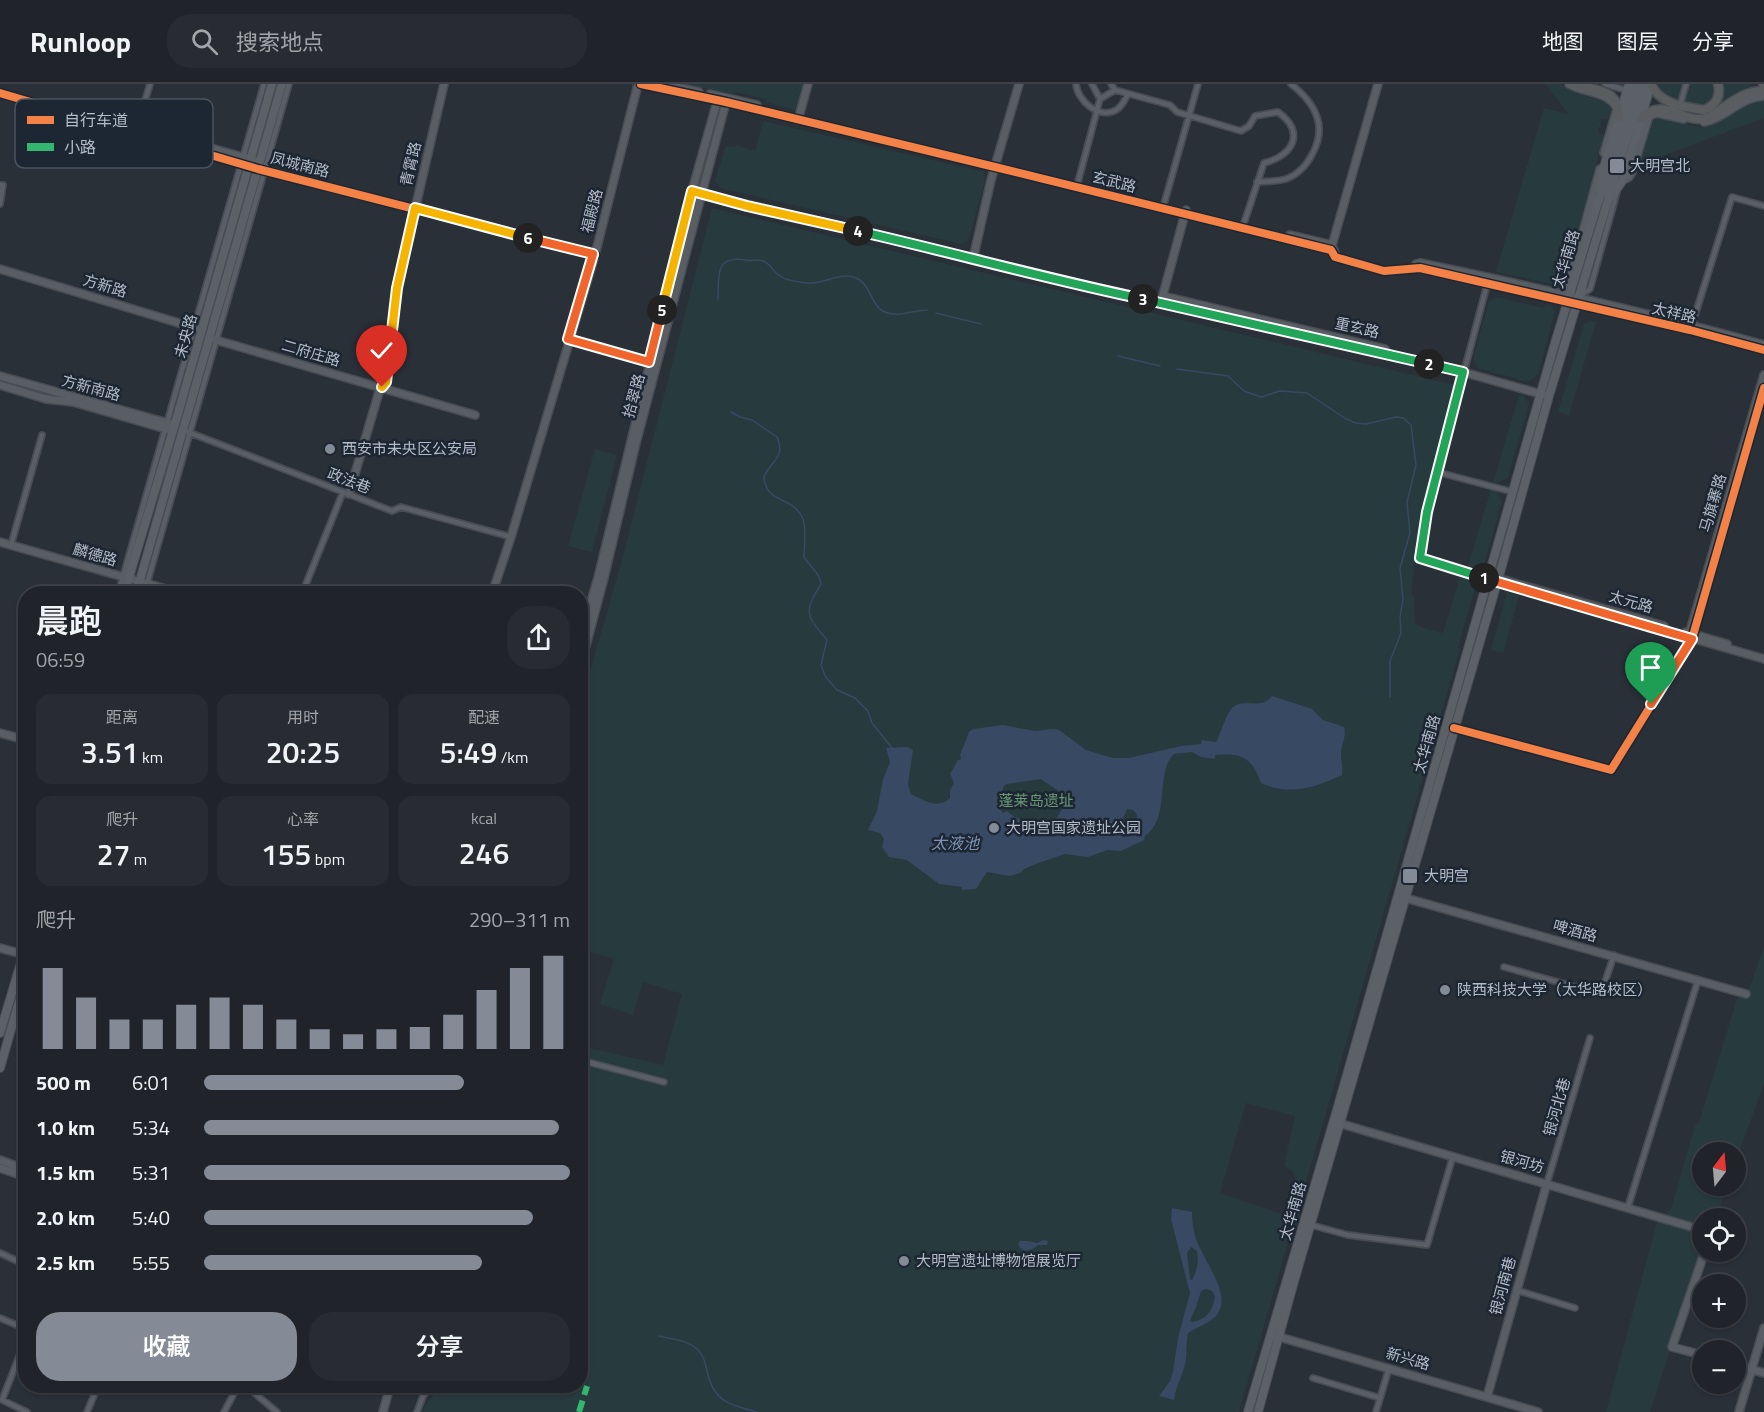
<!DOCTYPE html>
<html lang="zh">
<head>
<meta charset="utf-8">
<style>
	body { margin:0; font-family:"Titillium Web","Noto Sans SC",sans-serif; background:#282c32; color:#f1f3f6; height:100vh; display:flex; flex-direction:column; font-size:22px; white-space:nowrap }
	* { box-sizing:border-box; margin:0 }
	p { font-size:20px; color:#a2a4a8 }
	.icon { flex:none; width:33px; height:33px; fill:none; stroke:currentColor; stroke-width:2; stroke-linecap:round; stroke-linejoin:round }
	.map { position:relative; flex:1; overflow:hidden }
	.drawer { position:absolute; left:18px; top:502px; width:570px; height:807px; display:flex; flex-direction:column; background:#20242a; border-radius:24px; box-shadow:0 2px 4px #0004,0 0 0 2px #3d4147 }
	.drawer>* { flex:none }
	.needle { width:39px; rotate:16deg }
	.controls { position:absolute; left:1692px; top:1058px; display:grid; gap:12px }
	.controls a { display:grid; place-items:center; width:54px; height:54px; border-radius:50%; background:#20242a; box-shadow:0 2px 4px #0004,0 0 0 2px #3d4147; font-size:30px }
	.pin { position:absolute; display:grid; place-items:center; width:51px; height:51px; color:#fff; margin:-62px -26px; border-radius:50% 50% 50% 0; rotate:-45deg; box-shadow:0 0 6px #0007 }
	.pin .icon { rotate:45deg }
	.km { position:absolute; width:30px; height:30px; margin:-15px; border-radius:50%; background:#222; color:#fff; font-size:16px; line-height:30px; text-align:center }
	.round { display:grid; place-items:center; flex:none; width:63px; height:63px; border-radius:24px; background:#282c32 }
	.summary { display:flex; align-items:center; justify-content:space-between; height:102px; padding:0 18px }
	h1 { font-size:33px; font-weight:600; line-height:45px }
	.figures { display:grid; grid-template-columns:repeat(3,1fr); gap:9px; height:102px; padding:6px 18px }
	.figures div { display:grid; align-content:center; border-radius:15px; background:#282c32; text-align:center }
	.figures b { font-size:30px; font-weight:600 }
	.figures small { font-size:16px; font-weight:400 }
	.figures p { font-size:16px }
	.chart { height:168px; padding:12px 18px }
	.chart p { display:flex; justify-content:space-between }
	.chart svg { width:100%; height:108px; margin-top:6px; stroke:#848b96; stroke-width:6 }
	.button { display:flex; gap:12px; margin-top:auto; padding:12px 18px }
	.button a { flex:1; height:69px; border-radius:24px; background:#848b96; color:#fff; font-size:24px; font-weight:600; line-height:69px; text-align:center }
	.button a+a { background:#282c32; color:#f1f3f6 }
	ul { padding:0 18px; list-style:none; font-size:20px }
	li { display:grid; grid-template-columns:96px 72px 1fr; align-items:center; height:45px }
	li i { height:15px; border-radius:8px; background:#848b96 }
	header { display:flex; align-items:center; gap:36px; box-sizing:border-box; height:84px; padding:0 30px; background:#20242a; border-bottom:2px solid #3d4147 }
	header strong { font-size:28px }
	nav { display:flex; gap:33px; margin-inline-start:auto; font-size:21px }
	.search { width:420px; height:54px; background:#282c32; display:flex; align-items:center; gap:15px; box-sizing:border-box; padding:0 21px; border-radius:24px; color:#a2a4a8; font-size:22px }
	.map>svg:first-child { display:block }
	.green { fill:#273a3e }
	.water { fill:#384963; fill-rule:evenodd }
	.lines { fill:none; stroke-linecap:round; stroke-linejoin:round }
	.stream { stroke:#384963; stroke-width:1.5 }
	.street-casing { stroke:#484c53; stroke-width:8 }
	.secondary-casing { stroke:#484c53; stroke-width:10 }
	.primary-casing { stroke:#484c55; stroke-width:10 }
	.highway-casing { stroke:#474c53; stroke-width:11 }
	.street { stroke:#5a5e66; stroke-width:4.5 }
	.secondary { stroke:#595d64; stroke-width:7 }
	.primary { stroke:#5c6168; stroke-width:8 }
	.highway { stroke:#5a5d60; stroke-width:8 }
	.quiet { stroke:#33b770; stroke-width:6; stroke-dasharray:12 6; stroke-linecap:butt }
	.cycleway-casing { stroke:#1d2633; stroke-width:11 }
	.cycleway { stroke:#f48246; stroke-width:8 }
	.split-1-casing { stroke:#fff; stroke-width:12 }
	.split-2-casing { stroke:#fff; stroke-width:12 }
	.split-3-casing { stroke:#fff; stroke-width:12 }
	.split-4-casing { stroke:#fff; stroke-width:12 }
	.split-5-casing { stroke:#fff; stroke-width:12 }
	.split-6-casing { stroke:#fff; stroke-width:12 }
	.split-7-casing { stroke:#fff; stroke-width:12 }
	.split-1 { stroke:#f0652b; stroke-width:8 }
	.split-2 { stroke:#22a559; stroke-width:8 }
	.split-3 { stroke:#22a559; stroke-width:8 }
	.split-4 { stroke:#22a559; stroke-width:8 }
	.split-5 { stroke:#f5b400; stroke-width:8 }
	.split-6 { stroke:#f0652b; stroke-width:8 }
	.split-7 { stroke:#f5b400; stroke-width:8 }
	.poi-dot { fill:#848b96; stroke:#1d2633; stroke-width:2 }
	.labels { text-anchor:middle; stroke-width:5; stroke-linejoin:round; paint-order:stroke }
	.street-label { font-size:15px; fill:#b4bcc9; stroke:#1d2633 }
	.poi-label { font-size:15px; fill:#b4bcc9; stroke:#1d2633; text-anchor:start }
	.park-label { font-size:15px; fill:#6b9a76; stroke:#1d2633 }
	.water-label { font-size:16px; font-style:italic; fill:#7c92b1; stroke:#1d2633 }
	.key { fill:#1d2633; stroke:#4a5360; stroke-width:1.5 }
	.key-label { font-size:16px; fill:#b4bcc9 }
</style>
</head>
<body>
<header>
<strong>Runloop</strong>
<div class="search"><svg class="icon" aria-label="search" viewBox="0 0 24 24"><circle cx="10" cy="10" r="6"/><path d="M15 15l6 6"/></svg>搜索地点</div>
<nav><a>地图</a><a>图层</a><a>分享</a></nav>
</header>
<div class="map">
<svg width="1764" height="1328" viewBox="0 0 1764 1328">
	<rect width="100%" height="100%" fill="#2a3038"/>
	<path class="green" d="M683,0H804L797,24L795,26L766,18V15L736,8L734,10Z
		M1544,0H1561L1575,9L1607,18L1611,26L1608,36L1602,35L1598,48L1604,51L1565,195L1556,201L1496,188L1544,24L1568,30L1548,3Z
		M1605,0H1748L1762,4L1714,28L1700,32L1682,29L1683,23Z
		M1764,16V34L1639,81L1651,39C1663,26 1685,43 1700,43C1724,42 1739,17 1764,16Z
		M763,37L984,88L985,98L968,157L961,160L720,104L715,96L726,62L735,63L737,61L755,67Z
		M712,124L1454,301L1419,437L1411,511L1414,512L1415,539L1423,544L1443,549L1460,493L1467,495L1475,504L1458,564L1460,565L1298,1126L1286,1122L1295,1095L1293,1087L1284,1082L1295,1032L1246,1019L1220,1109L1295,1135L1239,1328H423L425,1321L442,1302H580L581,962L663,981L682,910L643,898L633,931L600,920L614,875L581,865L580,623L623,472Z
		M1496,213L1544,224L1546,221L1552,223L1555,228L1538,291L1528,298L1478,284L1473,275L1489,217Z
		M1591,237L1596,238L1569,332L1558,328L1584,240Z
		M1519,311L1524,312L1529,320L1508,393L1496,400L1493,399Z
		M595,365L617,371L592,468L568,462Z
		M1491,405L1495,406L1502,417L1483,484L1473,489L1468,488L1467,485Z
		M1508,505L1520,508L1503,569L1491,566Z
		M1764,863V1000L1736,1077V1068H1702V1101H1727L1716,1134H1702V1167L1650,1328H1606L1657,1138L1671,1125L1695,1041L1699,1038L1737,915L1749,905Z"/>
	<path class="water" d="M1272,612L1312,625L1323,636L1344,643C1347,653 1341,660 1341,669C1341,677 1343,683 1342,691C1314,704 1290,712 1261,699C1252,673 1241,669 1215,671V675L1201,673L1192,668L1174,670C1155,687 1171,735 1145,752L1144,756L1121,767L1107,766L1088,773L1065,770L1041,778L1024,785L1020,789L1010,792L987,788L976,805L962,806V803L939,800L907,776L889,773L882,763L884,755L880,749L868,746L877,727L883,695L890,678L886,664L907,663L913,666L908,700L911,710C923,716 939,726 950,714V706L954,699L950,690L958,676L961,675L960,671L969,648L973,645L1003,641L1035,647L1053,645L1059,646L1086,666L1113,674H1129L1181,662L1201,660L1202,656L1216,658C1222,648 1226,626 1236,621C1249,616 1262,625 1272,612ZM1041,695L1063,710L1065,721C1061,727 1056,736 1051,740C1043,747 1013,734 1007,727L1003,729L1000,725L1002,722L1003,703L1007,700ZM1127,725L1133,726L1137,731L1136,740L1130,746L1123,742V734Z
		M1172,1124L1192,1128C1192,1137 1193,1146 1196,1155C1203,1176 1234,1212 1216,1232C1208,1240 1197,1243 1188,1249C1186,1258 1187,1265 1186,1274C1185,1288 1176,1301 1174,1316L1159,1312L1170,1297L1173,1288L1178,1254L1190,1209L1171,1135ZM1191,1163L1197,1167C1199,1177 1197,1188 1192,1196L1190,1195L1187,1169ZM1206,1205L1212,1207L1215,1212C1213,1227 1207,1235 1192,1238L1190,1236C1195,1227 1198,1217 1201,1207Z
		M1044,1156L1048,1157L1047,1161H1038C1032,1167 1022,1170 1018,1160L1020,1157H1028L1037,1159Z"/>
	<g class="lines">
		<path class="stream" d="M718,215C719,193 714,171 745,176C752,178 756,174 763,177C771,180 773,188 780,192C786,197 799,198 807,199C824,201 840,187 856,194C871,200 871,223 885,228C898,234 914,226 927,226
			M936,229L981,240
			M1118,272L1160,282
			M1177,285L1228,292L1244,307L1261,313L1280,307L1307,309L1346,335L1356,339L1366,340L1396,333L1403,334L1411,341L1416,381L1407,418L1410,449L1400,484L1403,515L1400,533L1401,549L1390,577V613
			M731,328L740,333L752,336L777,353C786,374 771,376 764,393C766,421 793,411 803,435C807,447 804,461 804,473C810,483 820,489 821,500C803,529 806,531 827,556L821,581L825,592L837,606L855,614L868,627L872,639L892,664
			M659,1252C672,1255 688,1256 698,1266C704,1272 705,1279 707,1287C713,1318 731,1321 757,1328"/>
		<g class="street-casing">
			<path id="street" d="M1076,0C1077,16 1099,36 1116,26C1122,23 1125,15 1128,10
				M1111,0L1115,6L1170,21L1177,28L1241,47L1249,42L1255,32L1278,28C1306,48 1293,72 1264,79L1244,139
				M1605,0L1625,6
				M1100,15L1115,6
				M1681,18L1686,0
				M137,43L150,0
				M1078,98L1100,15L1092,0
				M1257,98C1267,97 1276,98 1286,95C1308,87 1325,55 1317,33C1313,20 1301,8 1291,0
				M0,101H3L0,120
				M1164,120L1198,0
				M1488,197L1427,428L1420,474L1489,495
				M1581,211L1590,205L1617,108
				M1691,244L1732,113L1764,122
				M188,348L392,427L401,423L511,453
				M1437,388L1513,408
				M11,461L42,351
				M118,510L264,0
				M144,510L289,0
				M302,510L343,408
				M1455,644L1611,686L1692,555
				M1504,883L1601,910L1614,871
				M580,976L664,998
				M1547,1099L1590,954
				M1628,1123L1698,896
				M1311,1141L1348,1151L1427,1161L1453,1072
				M0,1169L26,1181
				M1516,1206L1575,1224
				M0,1234L26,1245
				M26,1255L2,1316L27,1328
				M1313,1294L1380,1314
				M246,1302L277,1328
				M87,1328L98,1302
				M224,1328L238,1302
				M417,1328L423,1312L431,1302
				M1376,1328L1389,1284"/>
		</g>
		<g class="secondary-casing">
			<path id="secondary" d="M641,0L726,18L995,83L1331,166L1335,173L1384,187L1420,184L1690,246L1764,266
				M663,0L699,8
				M1569,0C1583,9 1610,7 1617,25L1604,69
				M0,9L258,85L595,171
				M710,10L757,21
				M95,31L260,78
				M798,36L808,0
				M1704,38C1726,34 1740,13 1764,12
				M1623,96L1629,93L1632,88L1649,32L1657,29L1684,35
				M698,109L945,167L1032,190L1161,218
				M1186,126L1161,218L1463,288L1544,311
				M1290,151L1332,161L1335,169
				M1331,165L1378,0
				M973,175L991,96L1019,0
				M1416,180L1420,179C1536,203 1650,229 1764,261
				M0,185L202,246
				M1569,208V199L1600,85
				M1163,212L1385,265
				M209,254L475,331
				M568,255L649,278
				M0,292L175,341
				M0,301L46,315L73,318L173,347
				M349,410L379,308L386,298L397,203L444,0
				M0,458L184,510
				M1490,492L1664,542
				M1494,497L1764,575
				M492,510L511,453L595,171L638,0
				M1686,548L1727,560
				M1689,551L1764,291
				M580,555L598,494L689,118L718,14
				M580,584L604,494L636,359L727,14
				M0,649L26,656
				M1402,813L1746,910
				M0,864L26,871
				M1335,1038L1702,1146
				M0,1076L26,1086
				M0,1084L26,1093
				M1276,1252L1538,1328
				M1702,1271L1672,1263L1705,1167
				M1736,1281L1764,1289
				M1487,1313L1547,1099
				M383,1328L390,1302
				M1739,1328L1764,1244"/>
		</g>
		<g class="primary-casing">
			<path id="primary" d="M1600,105L1603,86L1629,0
				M1612,112L1623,96L1651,0
				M124,510L177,333L272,0
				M136,510L282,0
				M0,949L26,862
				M0,984L26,893
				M1248,1328L1337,1026L1555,259L1598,118L1609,92L1635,0
				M1258,1328L1293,1201L1501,485L1549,312L1643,0"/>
		</g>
		<g class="highway-casing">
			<path id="highway" d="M1576,0C1598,8 1619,4 1619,33
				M1651,0C1659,20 1684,23 1704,26C1716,21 1721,13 1718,0
				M1763,0H1764
				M1641,34C1665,11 1684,41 1706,34C1710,33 1715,29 1718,27C1733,17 1745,7 1764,7"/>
		</g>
		<use href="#street" class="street"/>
		<use href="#secondary" class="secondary"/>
		<use href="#primary" class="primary"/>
		<use href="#highway" class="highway"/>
		<path class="quiet" d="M579,1328L587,1302"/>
		<g class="cycleway-casing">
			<path id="cycleway" d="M641,0L726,18L995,83L1331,166L1335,173L1384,187L1420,184L1690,246L1764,266
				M0,9L258,85L595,171
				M1454,644L1611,686L1692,555L1764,304"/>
		</g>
		<use href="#cycleway" class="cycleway"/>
	</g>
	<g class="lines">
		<g class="split-1-casing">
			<path id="split-1" d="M1484,494L1692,555L1651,620"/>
		</g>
		<g class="split-2-casing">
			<path id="split-2" d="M1429,280L1463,288L1427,428L1420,474L1484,494"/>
		</g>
		<g class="split-3-casing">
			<path id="split-3" d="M1143,215L1429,280"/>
		</g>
		<g class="split-4-casing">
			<path id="split-4" d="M858,147C954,169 1047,195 1143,215"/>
		</g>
		<g class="split-5-casing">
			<path id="split-5" d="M662,226L692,107L747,122L858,147"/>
		</g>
		<g class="split-6-casing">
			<path id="split-6" d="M528,154L593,170L568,255L649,278L662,226"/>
		</g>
		<g class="split-7-casing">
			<path id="split-7" d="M382,303L386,298L397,204L415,124L528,154"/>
		</g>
		<use href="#split-1" class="split-1"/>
		<use href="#split-2" class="split-2"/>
		<use href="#split-3" class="split-3"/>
		<use href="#split-4" class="split-4"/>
		<use href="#split-5" class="split-5"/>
		<use href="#split-6" class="split-6"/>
		<use href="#split-7" class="split-7"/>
	</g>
	<g class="poi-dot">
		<rect x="1609" y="74" width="16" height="16" rx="3"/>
		<circle cx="330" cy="365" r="6"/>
		<circle cx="994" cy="744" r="6"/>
		<rect x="1402" y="784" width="16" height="16" rx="3"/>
		<circle cx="1445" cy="906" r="6"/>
		<circle cx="904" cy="1177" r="6"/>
	</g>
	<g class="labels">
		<g class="street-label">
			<text transform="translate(411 80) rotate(-77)" y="5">青霄路</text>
			<text transform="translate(300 81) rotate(14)" y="5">凤城南路</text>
			<text transform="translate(1114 98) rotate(14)" y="5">玄武路</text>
			<text transform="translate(592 127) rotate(-76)" y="5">福殿路</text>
			<text transform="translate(1566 175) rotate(-73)" y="5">太华南路</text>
			<text transform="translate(105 202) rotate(17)" y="5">方新路</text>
			<text transform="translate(1674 229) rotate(13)" y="5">太祥路</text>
			<text transform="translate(1357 244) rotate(13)" y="5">重玄路</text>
			<text transform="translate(186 252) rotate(-74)" y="5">未央路</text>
			<text transform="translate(311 269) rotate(16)" y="5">二府庄路</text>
			<text transform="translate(91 304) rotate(15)" y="5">方新南路</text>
			<text transform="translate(634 312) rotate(-75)" y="5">拾翠路</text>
			<text transform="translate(349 397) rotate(21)" y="5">政法巷</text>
			<text transform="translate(1713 419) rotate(-74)" y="5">马旗寨路</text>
			<text transform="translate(95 471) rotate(16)" y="5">麟德路</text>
			<text transform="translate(1631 518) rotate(16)" y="5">太元路</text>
			<text transform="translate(1427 660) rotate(-74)" y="5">太华南路</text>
			<text transform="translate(1575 847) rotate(15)" y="5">啤酒路</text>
			<text transform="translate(1557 1023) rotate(-74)" y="5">银河北巷</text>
			<text transform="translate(1522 1078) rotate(16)" y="5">银河坊</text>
			<text transform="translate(1293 1127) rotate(-74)" y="5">太华南路</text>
			<text transform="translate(1503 1202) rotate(-75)" y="5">银河南巷</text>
			<text transform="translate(1408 1275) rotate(16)" y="5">新兴路</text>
		</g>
		<g class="poi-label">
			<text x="1630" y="87">大明宫北</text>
			<text x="342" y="370">西安市未央区公安局</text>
			<text x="1006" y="749">大明宫国家遗址公园</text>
			<text x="1424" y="797">大明宫</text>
			<text x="1457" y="911">陕西科技大学（太华路校区）</text>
			<text x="916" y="1182">大明宫遗址博物馆展览厅</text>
		</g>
		<g class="park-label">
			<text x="1036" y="722">蓬莱岛遗址</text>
		</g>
		<g class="water-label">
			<text x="955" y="765">太液池</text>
		</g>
	</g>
	<rect x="15" y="15" width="198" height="69" rx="9" class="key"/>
	<rect x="27" y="32" width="27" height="8" fill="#f48246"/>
	<rect x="27" y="59" width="27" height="8" fill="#33b770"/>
	<g class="key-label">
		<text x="64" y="42">自行车道</text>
		<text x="64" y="69">小路</text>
	</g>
</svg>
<div class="controls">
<a><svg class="needle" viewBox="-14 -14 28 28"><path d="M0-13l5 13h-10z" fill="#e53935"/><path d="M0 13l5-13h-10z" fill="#a2a4a8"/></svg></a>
<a><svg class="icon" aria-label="locate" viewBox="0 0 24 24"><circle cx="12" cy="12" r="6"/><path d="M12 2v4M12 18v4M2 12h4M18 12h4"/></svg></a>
<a>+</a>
<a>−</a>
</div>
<div class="pin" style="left:1651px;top:620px;background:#1e9e55"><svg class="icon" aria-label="arrive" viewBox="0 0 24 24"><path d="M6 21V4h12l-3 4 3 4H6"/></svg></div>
<div class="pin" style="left:382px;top:303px;background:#d93025"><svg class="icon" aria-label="check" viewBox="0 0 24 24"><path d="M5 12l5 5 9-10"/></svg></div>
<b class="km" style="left:1484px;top:494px">1</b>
<b class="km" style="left:1429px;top:280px">2</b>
<b class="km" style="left:1143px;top:215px">3</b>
<b class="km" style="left:858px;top:147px">4</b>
<b class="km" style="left:662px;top:226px">5</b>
<b class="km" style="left:528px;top:154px">6</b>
<section class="drawer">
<div class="summary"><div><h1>晨跑</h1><p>06:59</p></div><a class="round"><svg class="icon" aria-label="share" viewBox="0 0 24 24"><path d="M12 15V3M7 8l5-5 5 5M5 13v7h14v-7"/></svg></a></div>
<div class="figures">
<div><p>距离</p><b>3.51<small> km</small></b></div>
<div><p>用时</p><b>20:25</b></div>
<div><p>配速</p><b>5:49<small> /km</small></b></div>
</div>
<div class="figures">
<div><p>爬升</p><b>27<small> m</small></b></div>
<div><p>心率</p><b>155<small> bpm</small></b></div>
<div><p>kcal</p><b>246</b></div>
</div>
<div class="chart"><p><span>爬升</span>290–311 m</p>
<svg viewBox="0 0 160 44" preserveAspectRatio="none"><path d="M5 44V11M15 44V23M25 44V32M35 44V32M45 44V26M55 44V23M65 44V26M75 44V32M85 44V36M95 44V38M105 44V36M115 44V35M125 44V30M135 44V20M145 44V11M155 44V6"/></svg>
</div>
<ul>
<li><b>500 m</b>6:01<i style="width:71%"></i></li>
<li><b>1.0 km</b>5:34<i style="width:97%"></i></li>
<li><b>1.5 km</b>5:31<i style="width:100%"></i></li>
<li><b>2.0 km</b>5:40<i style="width:90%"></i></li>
<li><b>2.5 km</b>5:55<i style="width:76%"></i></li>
</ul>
<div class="button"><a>收藏</a><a>分享</a></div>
</section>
</div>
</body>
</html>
